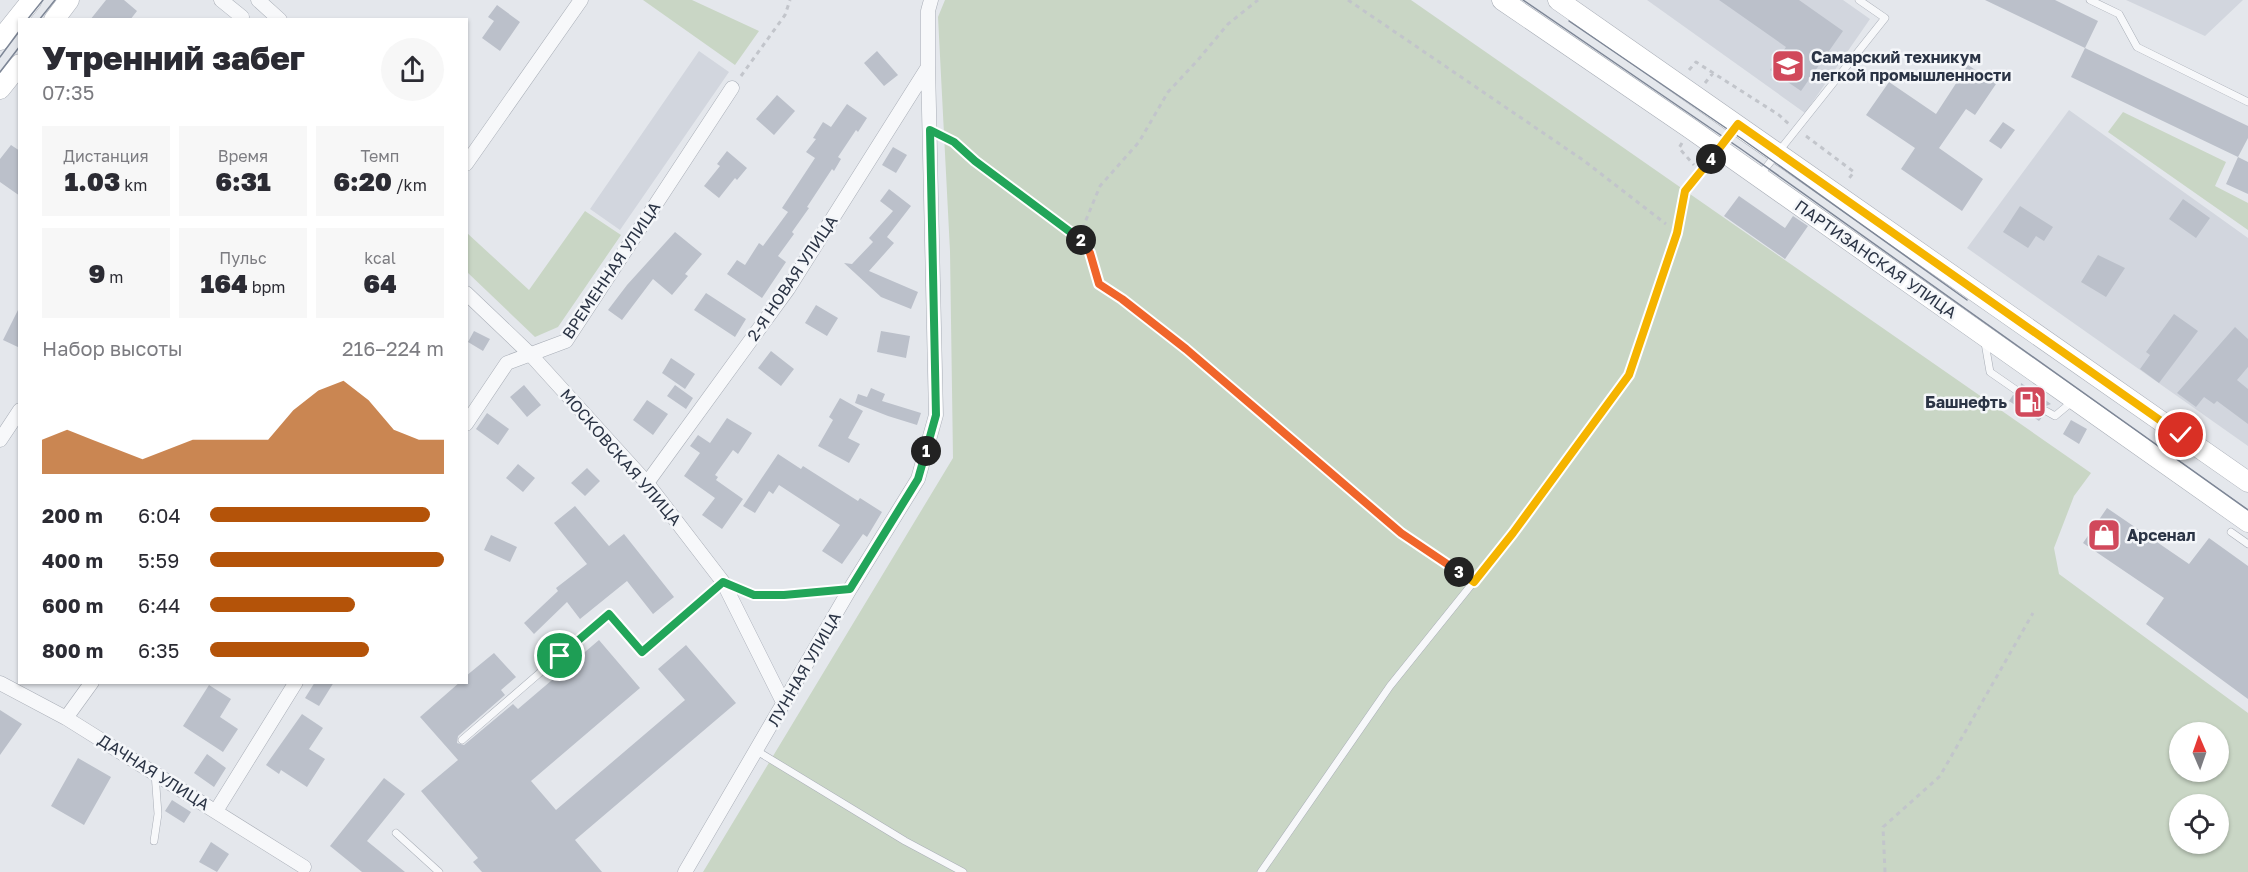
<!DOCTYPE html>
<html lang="ru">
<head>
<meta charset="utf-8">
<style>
	body { margin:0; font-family:"Golos Text",sans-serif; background:#f7f7f7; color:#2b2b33; height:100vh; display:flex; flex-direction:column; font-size:22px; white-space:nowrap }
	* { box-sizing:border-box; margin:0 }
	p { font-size:20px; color:#7c7c81 }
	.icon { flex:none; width:33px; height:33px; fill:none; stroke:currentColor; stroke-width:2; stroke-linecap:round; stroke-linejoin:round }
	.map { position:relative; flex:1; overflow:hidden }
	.drawer { position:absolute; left:18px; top:18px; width:450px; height:666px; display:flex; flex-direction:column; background:#fff; border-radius:0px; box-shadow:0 2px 4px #0004 }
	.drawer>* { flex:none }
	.needle { width:39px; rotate:358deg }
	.controls { position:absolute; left:2169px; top:722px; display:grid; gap:12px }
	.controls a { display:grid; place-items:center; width:60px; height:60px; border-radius:50%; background:#fff; box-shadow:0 2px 4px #0004; font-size:30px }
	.pin { position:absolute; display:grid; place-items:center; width:51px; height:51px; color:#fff; margin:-26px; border:3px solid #fff; border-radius:50%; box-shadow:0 2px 6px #0007 }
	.km { position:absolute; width:30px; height:30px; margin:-15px; border-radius:50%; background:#222; color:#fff; font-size:16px; line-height:30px; text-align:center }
	.round { display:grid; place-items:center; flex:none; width:63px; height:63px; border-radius:32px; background:#f7f7f7 }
	.summary { display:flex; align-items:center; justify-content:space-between; height:102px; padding:0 24px }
	h1 { font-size:33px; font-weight:800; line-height:45px }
	.figures { display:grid; grid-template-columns:repeat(3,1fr); gap:9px; height:102px; padding:6px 24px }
	.figures div { display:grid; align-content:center; border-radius:0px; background:#f7f7f7; text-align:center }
	.figures b { font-size:26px; font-weight:800 }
	.figures small { font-size:16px; font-weight:400 }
	.figures p { font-size:16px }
	.chart { height:168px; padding:12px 24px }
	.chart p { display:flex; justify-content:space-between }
	.chart svg { width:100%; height:108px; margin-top:6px; fill:#b45309; opacity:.7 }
	ul { padding:0 24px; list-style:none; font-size:20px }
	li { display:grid; grid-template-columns:96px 72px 1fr; align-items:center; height:45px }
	li i { height:15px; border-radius:8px; background:#b45309 }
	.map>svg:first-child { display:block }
	.built { fill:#d2d6de }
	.green { fill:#c9d6c5; fill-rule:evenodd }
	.building { fill:#bbc0ca }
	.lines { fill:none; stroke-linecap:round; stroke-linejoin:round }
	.lane-casing { stroke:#a9aeb7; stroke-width:8 }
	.street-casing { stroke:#a9aeb7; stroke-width:15 }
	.secondary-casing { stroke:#a9aeb7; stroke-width:21 }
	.path { stroke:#c2c5cb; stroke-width:3; stroke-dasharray:4.5 4.5; stroke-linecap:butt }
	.lane { stroke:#f7f8fa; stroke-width:7 }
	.street { stroke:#f7f8fa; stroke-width:14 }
	.secondary { stroke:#fff; stroke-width:20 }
	.tram { stroke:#7d8696; stroke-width:1.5 }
	.split-1-casing { stroke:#fff; stroke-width:12 }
	.split-2-casing { stroke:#fff; stroke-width:12 }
	.split-3-casing { stroke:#fff; stroke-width:12 }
	.split-4-casing { stroke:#fff; stroke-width:12 }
	.split-5-casing { stroke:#fff; stroke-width:12 }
	.split-1 { stroke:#22a559; stroke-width:8 }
	.split-2 { stroke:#22a559; stroke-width:8 }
	.split-3 { stroke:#f0652b; stroke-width:8 }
	.split-4 { stroke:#f5b400; stroke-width:8 }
	.split-5 { stroke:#f5b400; stroke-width:8 }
	.labels { text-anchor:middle; stroke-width:5; stroke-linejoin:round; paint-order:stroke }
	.poi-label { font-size:16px; font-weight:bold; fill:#2b3445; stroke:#f4f6f9; text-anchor:start }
	.street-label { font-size:16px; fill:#2b3445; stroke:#f4f6f9 }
</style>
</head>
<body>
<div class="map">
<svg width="2248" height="872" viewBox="0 0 2248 872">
	<rect width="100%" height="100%" fill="#e4e7ec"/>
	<path class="built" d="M1647,0H1843L1870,19L1805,113Z
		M2126,0H2243L2205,36Z
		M699,51L729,72L620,230L590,209Z
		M2069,110L2248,238V446L1967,248Z"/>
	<path class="green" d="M643,0H692L759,31L735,65Z
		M945,0H1411L2091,473L2074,496L2054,548L2059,574L2248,713V872H703L953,458L950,251L938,17ZM2180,732H2218V771H2180ZM2180,804H2218V843H2180Z
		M2123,112L2226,162L2215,186L2248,203V230L2108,132Z
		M585,211L621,235L558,327L535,337L467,272V233L529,290Z"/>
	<path class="building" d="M106,0H124L137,11L130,20H90Z
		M1719,0H1799L1843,31L1801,91L1770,70L1786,47Z
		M1985,0H2055L2098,21L2085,48Z
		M497,5L520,22L500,51L482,38L494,21L488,17Z
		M2085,48L2248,126V138L2238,157L2071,77Z
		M877,51L898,75L884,86L864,63Z
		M1968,65L1996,84L1975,115L1966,109L1939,148L1983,179L1962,211L1901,169L1915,148L1866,115L1889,82L1936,114Z
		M777,95L795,111L774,135L756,119Z
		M847,104L867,118L858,132L856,130L838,157L841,159L834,171L832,169L807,207L809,208L792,232L794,234L778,256L786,262L762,298L727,274L737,260L745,265L759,243L763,246L788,212L782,208L815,158L806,152L816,139L813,138L823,122L831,127Z
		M2003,122L2015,130L2001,149L1989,141Z
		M11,145L20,151V196L0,182V159Z
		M893,147L907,155L896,173L882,165Z
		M727,151L747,168L737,180L735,178L719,198L704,186L720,166L717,164Z
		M2238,157L2248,162V194L2226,184Z
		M889,189L911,206L887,237L894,243L869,271L918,292L911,309L881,297L844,263L852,264L873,242L869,238L893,211L880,201Z
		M1739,196L1785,228L1793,216L1808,226L1785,259L1724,216Z
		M2183,199L2210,218L2196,238L2169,219Z
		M2020,206L2053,227L2044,241L2036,236L2028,248L2003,232Z
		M675,232L702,254L685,274L688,276L672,295L653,279L622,320L608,310L627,285Z
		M2098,255L2125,268L2106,297L2081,282Z
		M706,293L746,319L735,337L694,310Z
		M816,305L838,318L827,336L805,323Z
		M20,306V348L3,340Z
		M2174,314L2198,331L2159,383L2140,369L2150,355L2146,352Z
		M2235,327L2248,339V367L2237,380L2248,389V424L2217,401L2214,404L2204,397L2196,407L2177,393Z
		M474,331L490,339L483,351L468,342Z
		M881,331L910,336L906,358L877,352Z
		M771,351L794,369L781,386L758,368Z
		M671,358L695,374L685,389L662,373Z
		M2021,383L2051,404L2041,408L2040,412L2043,416L2039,421L2009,401L2013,395L2020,394Z
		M524,385L541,405L527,417L510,397Z
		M675,385L693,398L686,409L667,396Z
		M871,388L885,394L882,401L921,413L917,425L888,416L855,403L858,394L867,397Z
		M840,398L863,411L848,438L860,444L849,463L818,446L833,420L829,417Z
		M647,400L668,414L653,435L633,420Z
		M487,413L509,429L498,445L476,429Z
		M727,418L752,433L738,454L733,450L715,475L718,477L716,480L743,499L722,529L702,515L715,498L684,476L700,453L690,446L698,435L710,443Z
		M2071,420L2087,429L2079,444L2063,434Z
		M778,454L801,469L803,466L858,501L860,498L882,512L867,537L863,534L842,564L822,551L840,525L779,485L773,494L769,491L755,513L743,506Z
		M518,464L535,478L523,492L506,478Z
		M587,468L600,481L585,496L571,483Z
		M575,506L609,546L624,534L674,597L653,614L627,581L580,619L567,602L534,634L524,623L558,591L556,588L587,564L554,523Z
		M2107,508L2189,564L2209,538L2248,566V699L2146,624L2164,598L2083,543Z
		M491,535L517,547L510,562L484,550Z
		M599,640L640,688L531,781L556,810L685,700L658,669L686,645L736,703L575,840L602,872H482L473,862L478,858L421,791L458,760L420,717L460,682H466V676L494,653L516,677L501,690L505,695L458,736L457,743L464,745L513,704L518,709Z
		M315,682H334L319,706L305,698Z
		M209,685L231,699L220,717L238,729L223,752L183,726Z
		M0,710L22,724L0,755Z
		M302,714L323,728L309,749L325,759L307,787L281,770L279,774L266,765Z
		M207,754L226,768L214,787L194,773Z
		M78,758L111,777L84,825L51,806Z
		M384,778L405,794L367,841L405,872H362L330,846Z
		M172,800L191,812L184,823L165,811Z
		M211,842L229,854L217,872L199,862Z"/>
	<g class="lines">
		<g class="lane-casing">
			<path id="lane" d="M2090,0L2119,14L2137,47L2248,102
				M1760,175L1885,18L1859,0
				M1985,343L1990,372L2016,390
				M2046,411L2055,416L2073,401
				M2231,532L2248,544
				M462,740L609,613L642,652L723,582L754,595H784L850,589
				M757,751L905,841L963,872
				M396,833L439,872
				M154,841L158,814L155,773
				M1261,872L1390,686L1513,533L1629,375L1677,233L1685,191L1702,172L1736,126"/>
		</g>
		<g class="street-casing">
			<path id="street" d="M221,0L242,17
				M258,0L280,20
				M466,164L581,0
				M466,293L530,354L647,483L723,582L784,704
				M466,424L507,363L566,341L732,88
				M0,440L20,410
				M647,483L788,289L928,67
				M0,683L66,718L304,867
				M66,718L92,682
				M216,811L296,682
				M685,872L850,589L918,479L936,415L928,66V11L931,0"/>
		</g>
		<g class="secondary-casing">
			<path id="secondary" d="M1502,0L1691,129L2248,522
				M1558,0L2248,482
				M54,20L69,0
				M0,40L32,0
				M0,89L20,64"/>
		</g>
		<path class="path" d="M1348,0L1583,160L1666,224
			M1689,70L1696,62L1779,115L1789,124
			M741,76L785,15L790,0
			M1705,83L1713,73
			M944,136L1079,237L1090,253L1099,284L1122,299L1186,349L1401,533L1465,576
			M1806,136L1854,172L1847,181
			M1682,143L1679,148L1694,165
			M1079,237L1100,186L1139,142L1168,92L1197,61L1228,24L1258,0
			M1885,872L1883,827L1940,776L2033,613"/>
		<use href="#lane" class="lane"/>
		<use href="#street" class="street"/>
		<use href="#secondary" class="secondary"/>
		<path class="tram" d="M1523,0L1741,149L2248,510
			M27,20L43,0
			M39,20L55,0
			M1569,21L1742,139L1967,300
			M0,57L20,30
			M0,72L20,46"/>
	</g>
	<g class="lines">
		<g class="split-1-casing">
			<path id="split-1" d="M560,656L609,614L642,652L723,582L754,595H784L850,589L918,479L926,451"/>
		</g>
		<g class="split-2-casing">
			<path id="split-2" d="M926,451L936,415L930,130L954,142L975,161L1081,240"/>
		</g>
		<g class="split-3-casing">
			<path id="split-3" d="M1081,240L1090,253L1099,284L1122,299L1186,349L1401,533L1459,572"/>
		</g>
		<g class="split-4-casing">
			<path id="split-4" d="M1459,572L1474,582L1513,533L1629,375L1677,233L1685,191L1711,159"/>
		</g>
		<g class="split-5-casing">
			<path id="split-5" d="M1711,159L1738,124L2181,435"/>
		</g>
		<use href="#split-1" class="split-1"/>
		<use href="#split-2" class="split-2"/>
		<use href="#split-3" class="split-3"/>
		<use href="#split-4" class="split-4"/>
		<use href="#split-5" class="split-5"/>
	</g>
	<defs>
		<g id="university-square" transform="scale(1.725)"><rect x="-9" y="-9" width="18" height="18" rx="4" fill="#d1495b" stroke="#f4f6f9"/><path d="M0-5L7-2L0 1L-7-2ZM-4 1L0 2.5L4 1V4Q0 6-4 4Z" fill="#fff"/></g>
		<g id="fuel-square" transform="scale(1.725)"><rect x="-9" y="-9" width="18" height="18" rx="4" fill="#d1495b" stroke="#f4f6f9"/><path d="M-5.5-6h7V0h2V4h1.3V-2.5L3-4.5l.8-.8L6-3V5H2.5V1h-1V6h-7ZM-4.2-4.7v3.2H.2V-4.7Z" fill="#fff"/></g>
		<g id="shop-square" transform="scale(1.725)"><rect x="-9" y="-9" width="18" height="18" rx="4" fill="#d1495b" stroke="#f4f6f9"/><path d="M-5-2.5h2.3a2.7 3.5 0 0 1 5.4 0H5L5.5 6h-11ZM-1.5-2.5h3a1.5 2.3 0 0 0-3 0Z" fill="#fff"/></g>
	</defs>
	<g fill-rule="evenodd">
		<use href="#university-square" x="1788" y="66"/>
		<use href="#fuel-square" x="2030" y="402"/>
		<use href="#shop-square" x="2104" y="535"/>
	</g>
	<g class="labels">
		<g class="poi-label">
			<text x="1811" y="63">Самарский техникум<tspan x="1811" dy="18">легкой промышленности</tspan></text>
			<text x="2007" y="408" text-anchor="end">Башнефть</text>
			<text x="2127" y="541">Арсенал</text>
		</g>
		<g class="street-label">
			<text transform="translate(1876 259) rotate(35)" y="6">ПАРТИЗАНСКАЯ УЛИЦА</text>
			<text transform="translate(611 270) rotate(-56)" y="6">ВРЕМЕННАЯ УЛИЦА</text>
			<text transform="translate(792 278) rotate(-56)" y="6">2-Я НОВАЯ УЛИЦА</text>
			<text transform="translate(621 457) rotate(49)" y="6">МОСКОВСКАЯ УЛИЦА</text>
			<text transform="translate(804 669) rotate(-60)" y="6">ЛУННАЯ УЛИЦА</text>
			<text transform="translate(154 772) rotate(32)" y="6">ДАЧНАЯ УЛИЦА</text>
		</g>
	</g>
</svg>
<div class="controls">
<a><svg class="needle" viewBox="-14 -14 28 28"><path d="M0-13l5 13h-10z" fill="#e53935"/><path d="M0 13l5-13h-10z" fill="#7c7c81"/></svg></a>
<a><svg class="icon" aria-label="locate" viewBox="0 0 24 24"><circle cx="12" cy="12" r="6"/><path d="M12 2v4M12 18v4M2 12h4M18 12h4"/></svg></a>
</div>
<div class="pin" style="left:560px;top:656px;background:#1e9e55"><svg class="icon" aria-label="arrive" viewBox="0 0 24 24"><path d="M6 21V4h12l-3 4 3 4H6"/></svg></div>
<div class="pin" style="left:2181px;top:435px;background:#d93025"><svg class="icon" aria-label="check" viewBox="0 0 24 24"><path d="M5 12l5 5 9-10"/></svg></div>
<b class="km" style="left:926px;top:451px">1</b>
<b class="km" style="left:1081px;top:240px">2</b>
<b class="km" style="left:1459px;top:572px">3</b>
<b class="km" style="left:1711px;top:159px">4</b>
<section class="drawer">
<div class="summary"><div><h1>Утренний забег</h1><p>07:35</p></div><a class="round"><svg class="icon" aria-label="share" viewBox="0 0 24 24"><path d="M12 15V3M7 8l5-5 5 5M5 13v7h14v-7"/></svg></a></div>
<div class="figures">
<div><p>Дистанция</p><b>1.03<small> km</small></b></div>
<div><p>Время</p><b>6:31</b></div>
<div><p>Темп</p><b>6:20<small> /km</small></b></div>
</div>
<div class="figures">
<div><b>9<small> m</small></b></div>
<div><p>Пульс</p><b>164<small> bpm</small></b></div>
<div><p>kcal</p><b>64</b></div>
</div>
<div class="chart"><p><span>Набор высоты</span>216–224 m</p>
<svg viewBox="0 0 160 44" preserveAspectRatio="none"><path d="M0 44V30L10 26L20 30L30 34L40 38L50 34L60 30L70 30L80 30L90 30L100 18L110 10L120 6L130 14L140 26L150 30L160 30V44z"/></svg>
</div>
<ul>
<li><b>200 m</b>6:04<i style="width:94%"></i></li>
<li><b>400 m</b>5:59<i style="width:100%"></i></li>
<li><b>600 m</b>6:44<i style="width:62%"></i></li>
<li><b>800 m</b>6:35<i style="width:68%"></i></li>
</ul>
</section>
</div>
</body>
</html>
